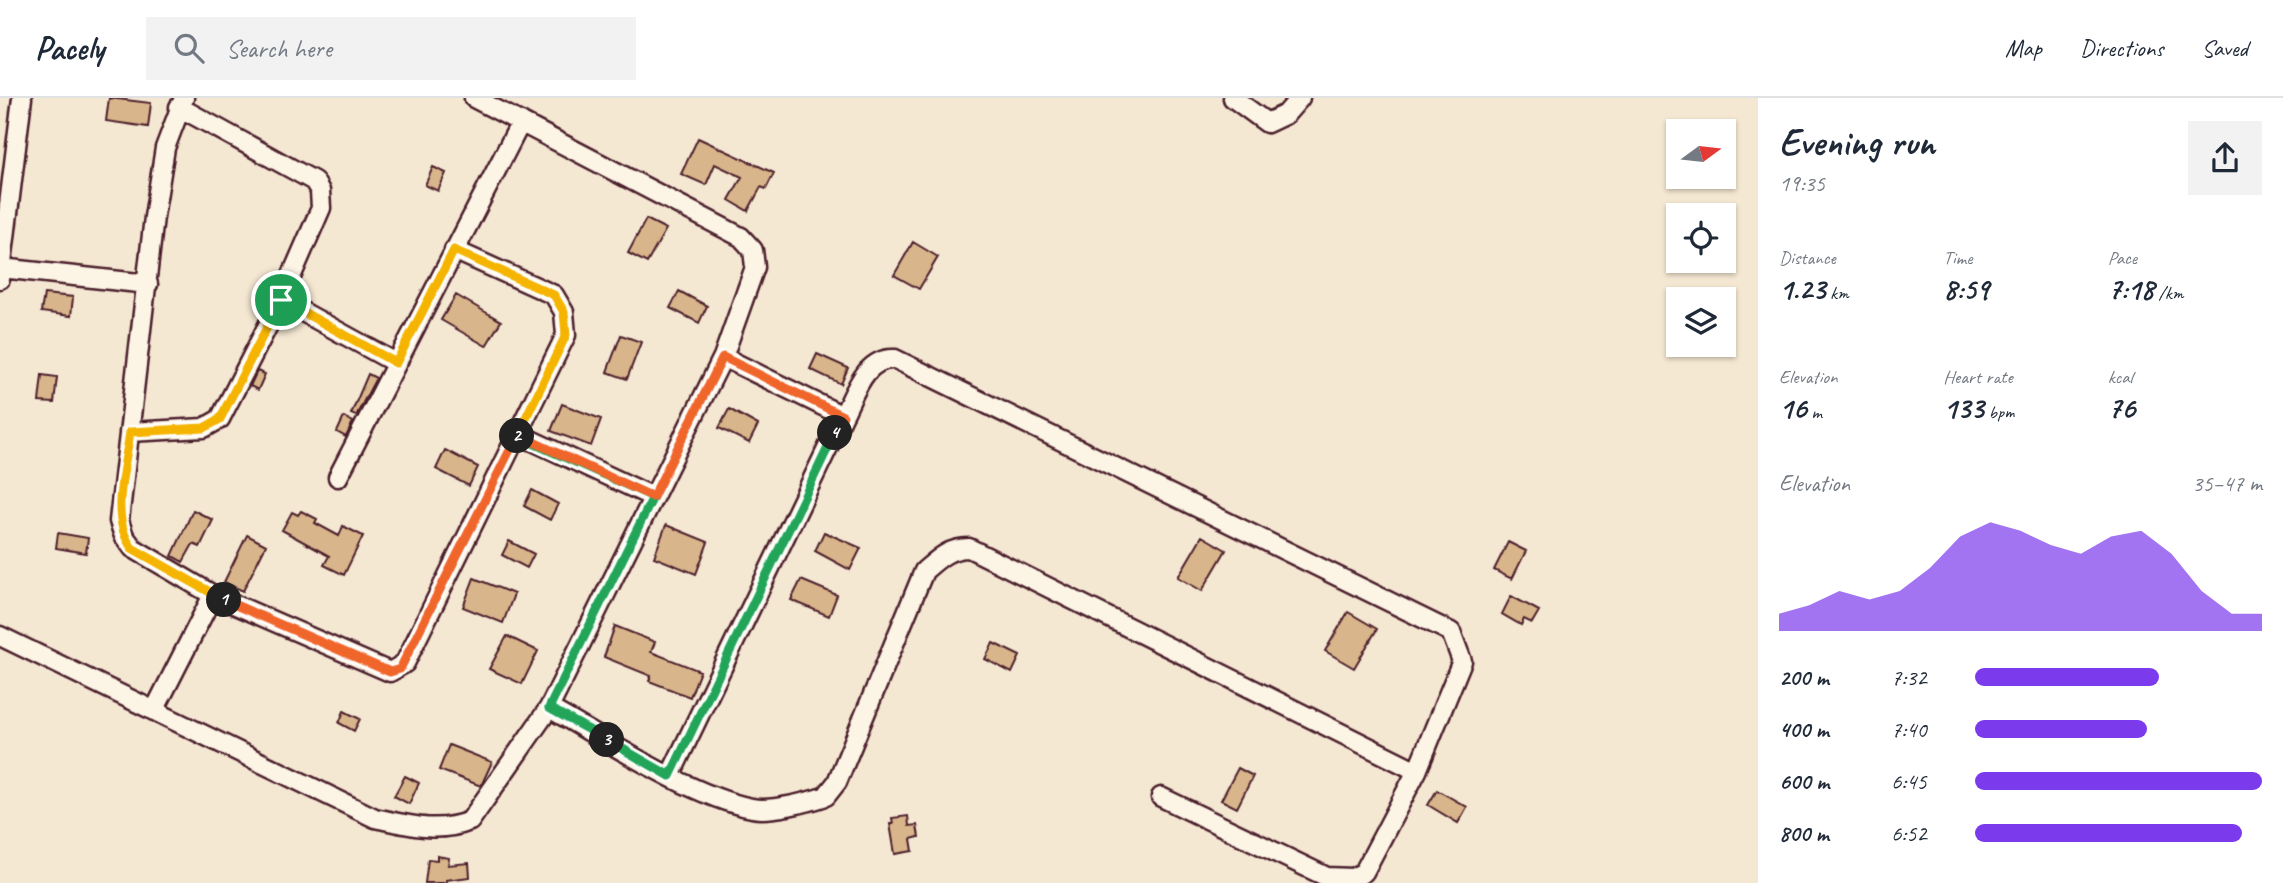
<!DOCTYPE html>
<html lang="en">
<head>
<meta charset="utf-8">
<style>
	body { margin:0; font-family:Caveat,sans-serif; background:#f2f2f3; color:#1f2937; height:100vh; display:flex; flex-direction:column; font-size:26px; white-space:nowrap }
	* { box-sizing:border-box; margin:0 }
	p { font-size:23px; color:#747a83 }
	.icon { flex:none; width:38px; height:38px; fill:none; stroke:currentColor; stroke-width:2; stroke-linecap:round; stroke-linejoin:round }
	.map { position:relative; flex:1; overflow:hidden }
	.drawer { display:flex; flex-direction:column; background:#fff; width:525px }
	.drawer>* { flex:none }
	.needle { width:46px; rotate:75deg }
	.buttons { position:absolute; left:1666px; top:21px; display:grid; gap:14px }
	.buttons a { display:grid; place-items:center; width:70px; height:70px; border-radius:0px; background:#fff; box-shadow:0 2px 5px #0004; font-size:35px }
	.pin { position:absolute; display:grid; place-items:center; width:60px; height:60px; color:#fff; margin:-30px; border:4px solid #fff; border-radius:50%; box-shadow:0 2px 7px #0007 }
	.km { position:absolute; width:35px; height:35px; margin:-18px; border-radius:50%; background:#222; color:#fff; font-size:19px; line-height:35px; text-align:center }
	.round { display:grid; place-items:center; flex:none; width:74px; height:74px; border-radius:0px; background:#f2f2f3 }
	.head { display:flex; align-items:center; justify-content:space-between; height:119px; padding:0 21px }
	h1 { font-size:38px; font-weight:700; line-height:52px }
	.figures { display:grid; grid-template-columns:repeat(3,1fr); gap:10px; height:119px; padding:7px 21px }
	.figures div { display:grid; align-content:center }
	.figures b { font-size:30px; font-weight:700 }
	.figures small { font-size:19px; font-weight:400 }
	.figures p { font-size:19px }
	.chart { height:196px; padding:14px 21px }
	.chart p { display:flex; justify-content:space-between }
	.chart svg { width:100%; height:126px; margin-top:7px; fill:#7c3aed; opacity:.7 }
	ul { padding:0 21px; list-style:none; font-size:23px }
	li { display:grid; grid-template-columns:112px 84px 1fr; align-items:center; height:52px }
	li i { height:18px; border-radius:9px; background:#7c3aed }
	header { display:flex; align-items:center; gap:42px; box-sizing:border-box; height:98px; padding:0 35px; background:#fff; border-bottom:2px solid #e0e1e3 }
	header strong { font-size:33px }
	nav { display:flex; gap:38px; margin-inline-start:auto; font-size:24px }
	.search { width:490px; height:63px; background:#f2f2f3; display:flex; align-items:center; gap:18px; box-sizing:border-box; padding:0 24px; border-radius:0px; color:#747a83; font-size:26px }
	main { display:flex; flex:1; min-height:0 }
	.map>svg:first-child { display:block }
	.building { fill:#d9b58b; stroke:#4a1f2b; stroke-width:2 }
	.lines { fill:none; stroke-linecap:round; stroke-linejoin:round }
	.minor-casing { stroke:#4a1f2b; stroke-width:23 }
	.minor { stroke:#fcf5e5; stroke-width:18 }
	.split-1-casing { stroke:#fff; stroke-width:14 }
	.split-2-casing { stroke:#fff; stroke-width:14 }
	.split-3-casing { stroke:#fff; stroke-width:14 }
	.split-4-casing { stroke:#fff; stroke-width:14 }
	.split-5-casing { stroke:#fff; stroke-width:14 }
	.split-6-casing { stroke:#fff; stroke-width:14 }
	.split-1 { stroke:#f5b400; stroke-width:9 }
	.split-2 { stroke:#f0652b; stroke-width:9 }
	.split-3 { stroke:#22a559; stroke-width:9 }
	.split-4 { stroke:#22a559; stroke-width:9 }
	.split-5 { stroke:#f0652b; stroke-width:9 }
	.split-6 { stroke:#f5b400; stroke-width:9 }
</style>
</head>
<body>
<header>
<strong>Pacely</strong>
<div class="search"><svg class="icon" aria-label="search" viewBox="0 0 24 24"><circle cx="10" cy="10" r="6"/><path d="M15 15l6 6"/></svg>Search here</div>
<nav><a>Map</a><a>Directions</a><a>Saved</a></nav>
</header>
<main>
<div class="map">
<svg width="1758" height="785" viewBox="0 0 1758 785">
	<rect width="100%" height="100%" fill="#f5e8d3"/>
	<filter id="ink" filterUnits="userSpaceOnUse"><feTurbulence type="fractalNoise" baseFrequency=".0143" numOctaves="2"/><feDisplacementMap in="SourceGraphic" scale="14" xChannelSelector="R" yChannelSelector="G"/><feConvolveMatrix kernelMatrix="1 2 1 2 8 2 1 2 1" color-interpolation-filters="sRGB"/></filter>
	<g filter="url(#ink)">
		<path class="building" d="M109,0L151,5L148,29L106,23Z
			M698,40L774,75L766,91L761,89L748,113L729,102L742,79L715,66L706,87L681,76Z
			M433,69L446,75L438,93L425,87Z
			M646,121L666,131L647,165L628,155Z
			M913,144L938,159L919,191L894,177Z
			M679,193L707,208L699,225L670,210Z
			M44,196L73,199L71,218L41,214Z
			M456,197L501,223L486,248L441,222Z
			M621,237L641,244L627,281L607,274Z
			M817,256L848,270L841,286L810,271Z
			M257,273L265,276L258,292L250,288Z
			M368,276L376,280L356,318L351,316Z
			M42,277L57,279L54,305L39,304Z
			M562,306L601,321L591,348L551,333Z
			M729,311L758,327L749,345L719,330Z
			M344,319L353,324L346,339L337,334Z
			M445,352L478,369L469,388L436,371Z
			M532,392L558,406L550,422L524,408Z
			M193,412L213,422L200,449L193,446L183,464L172,458Z
			M301,413L317,421L315,425L339,438L343,428L363,438L344,477L324,467L329,458L282,432L292,414L298,417Z
			M666,427L708,444L696,476L654,459Z
			M824,434L861,450L850,472L815,453Z
			M58,435L88,440L86,455L56,450Z
			M247,437L266,447L243,493L224,484Z
			M1202,438L1226,452L1202,493L1178,479Z
			M509,443L534,456L527,470L502,457Z
			M1508,444L1526,453L1512,481L1494,472Z
			M474,480L514,496L503,525L463,509Z
			M801,482L837,497L829,518L791,502Z
			M1511,498L1539,513L1532,525L1524,521L1521,527L1502,516Z
			M1348,514L1377,531L1354,570L1325,553Z
			M615,528L655,544L651,554L700,573L690,599L649,583L651,578L604,559Z
			M507,538L538,553L522,586L489,571Z
			M993,545L1020,558L1012,575L985,561Z
			M344,613L360,621L354,633L339,625Z
			M449,647L492,664L481,688L439,672Z
			M1238,670L1253,678L1237,710L1221,702Z
			M405,678L419,685L409,706L394,698Z
			M1437,692L1467,709L1458,725L1428,707Z
			M908,718L909,728L917,727L919,739L911,741L913,753L895,756L890,726H893L892,720Z
			M437,758L449,760L448,767L469,765L470,779L446,782V785H425L428,761L437,762Z"/>
		<g class="lines">
			<g class="minor-casing">
				<path id="minor" d="M184,0L165,50L154,119L119,423L124,438L133,450L213,497L390,574L405,565L566,237L564,214L554,197L454,152
					M1233,0L1267,25L1286,16L1300,0
					M1,170L148,186
					M0,181L22,0
					M281,202L396,265
					M723,259L843,318
					M129,334L204,330L220,321L281,202L321,110L320,93L314,83L179,9
					M518,336L653,399
					M338,379L521,24
					M0,538L375,720C408,727 438,736 470,723L549,610L723,259L755,169L753,152L741,139L474,0
					M549,610C606,642 690,698 752,710C770,714 809,704 826,698L837,684L924,473C939,460 949,450 969,450L1417,673
					M154,613L213,497
					M670,678L843,318C855,295 865,259 895,261L1451,534L1462,563L1417,673L1364,774L1353,780L1327,779L1161,699"/>
			</g>
			<use href="#minor" class="minor"/>
		</g>
	</g>
	<g class="lines" filter="url(#ink)">
		<g class="split-1-casing">
			<path id="split-1" d="M224,502L132,450C109,419 125,371 130,334L204,330L220,321L281,202"/>
		</g>
		<g class="split-2-casing">
			<path id="split-2" d="M224,502L390,574L400,571L517,338"/>
		</g>
		<g class="split-3-casing">
			<path id="split-3" d="M517,338L653,399L549,610L607,642"/>
		</g>
		<g class="split-4-casing">
			<path id="split-4" d="M607,642L670,678L835,335"/>
		</g>
		<g class="split-5-casing">
			<path id="split-5" d="M523,339L653,399L723,259L843,318L835,335"/>
		</g>
		<g class="split-6-casing">
			<path id="split-6" d="M281,202L396,265L454,152L554,197L564,214L566,237L518,336L523,339"/>
		</g>
		<use href="#split-1" class="split-1"/>
		<use href="#split-2" class="split-2"/>
		<use href="#split-3" class="split-3"/>
		<use href="#split-4" class="split-4"/>
		<use href="#split-5" class="split-5"/>
		<use href="#split-6" class="split-6"/>
	</g>
</svg>
<div class="buttons">
<a><svg class="needle" viewBox="-14 -14 28 28"><path d="M0-13l5 13h-10z" fill="#e53935"/><path d="M0 13l5-13h-10z" fill="#747a83"/></svg></a>
<a><svg class="icon" aria-label="locate" viewBox="0 0 24 24"><circle cx="12" cy="12" r="6"/><path d="M12 2v4M12 18v4M2 12h4M18 12h4"/></svg></a>
<a><svg class="icon" aria-label="layers" viewBox="0 0 24 24"><path d="M12 4l9 5-9 5-9-5zM3 14l9 5 9-5"/></svg></a>
</div>
<div class="pin" style="left:281px;top:202px;background:#1e9e55"><svg class="icon" aria-label="arrive" viewBox="0 0 24 24"><path d="M6 21V4h12l-3 4 3 4H6"/></svg></div>
<b class="km" style="left:224px;top:502px">1</b>
<b class="km" style="left:517px;top:338px">2</b>
<b class="km" style="left:607px;top:642px">3</b>
<b class="km" style="left:835px;top:335px">4</b>
</div>
<section class="drawer">
<div class="head"><div><h1>Evening run</h1><p>19:35</p></div><a class="round"><svg class="icon" aria-label="share" viewBox="0 0 24 24"><path d="M12 15V3M7 8l5-5 5 5M5 13v7h14v-7"/></svg></a></div>
<div class="figures">
<div><p>Distance</p><b>1.23<small> km</small></b></div>
<div><p>Time</p><b>8:59</b></div>
<div><p>Pace</p><b>7:18<small> /km</small></b></div>
</div>
<div class="figures">
<div><p>Elevation</p><b>16<small> m</small></b></div>
<div><p>Heart rate</p><b>133<small> bpm</small></b></div>
<div><p>kcal</p><b>76</b></div>
</div>
<div class="chart"><p><span>Elevation</span>35–47 m</p>
<svg viewBox="0 0 160 44" preserveAspectRatio="none"><path d="M0 44V38L10 35L20 30L30 33L40 30L50 22L60 11L70 6L80 9L90 14L100 17L110 11L120 9L130 17L140 30L150 38L160 38V44z"/></svg>
</div>
<ul>
<li><b>200 m</b>7:32<i style="width:64%"></i></li>
<li><b>400 m</b>7:40<i style="width:60%"></i></li>
<li><b>600 m</b>6:45<i style="width:100%"></i></li>
<li><b>800 m</b>6:52<i style="width:93%"></i></li>
</ul>
</section>
</main>
</body>
</html>
